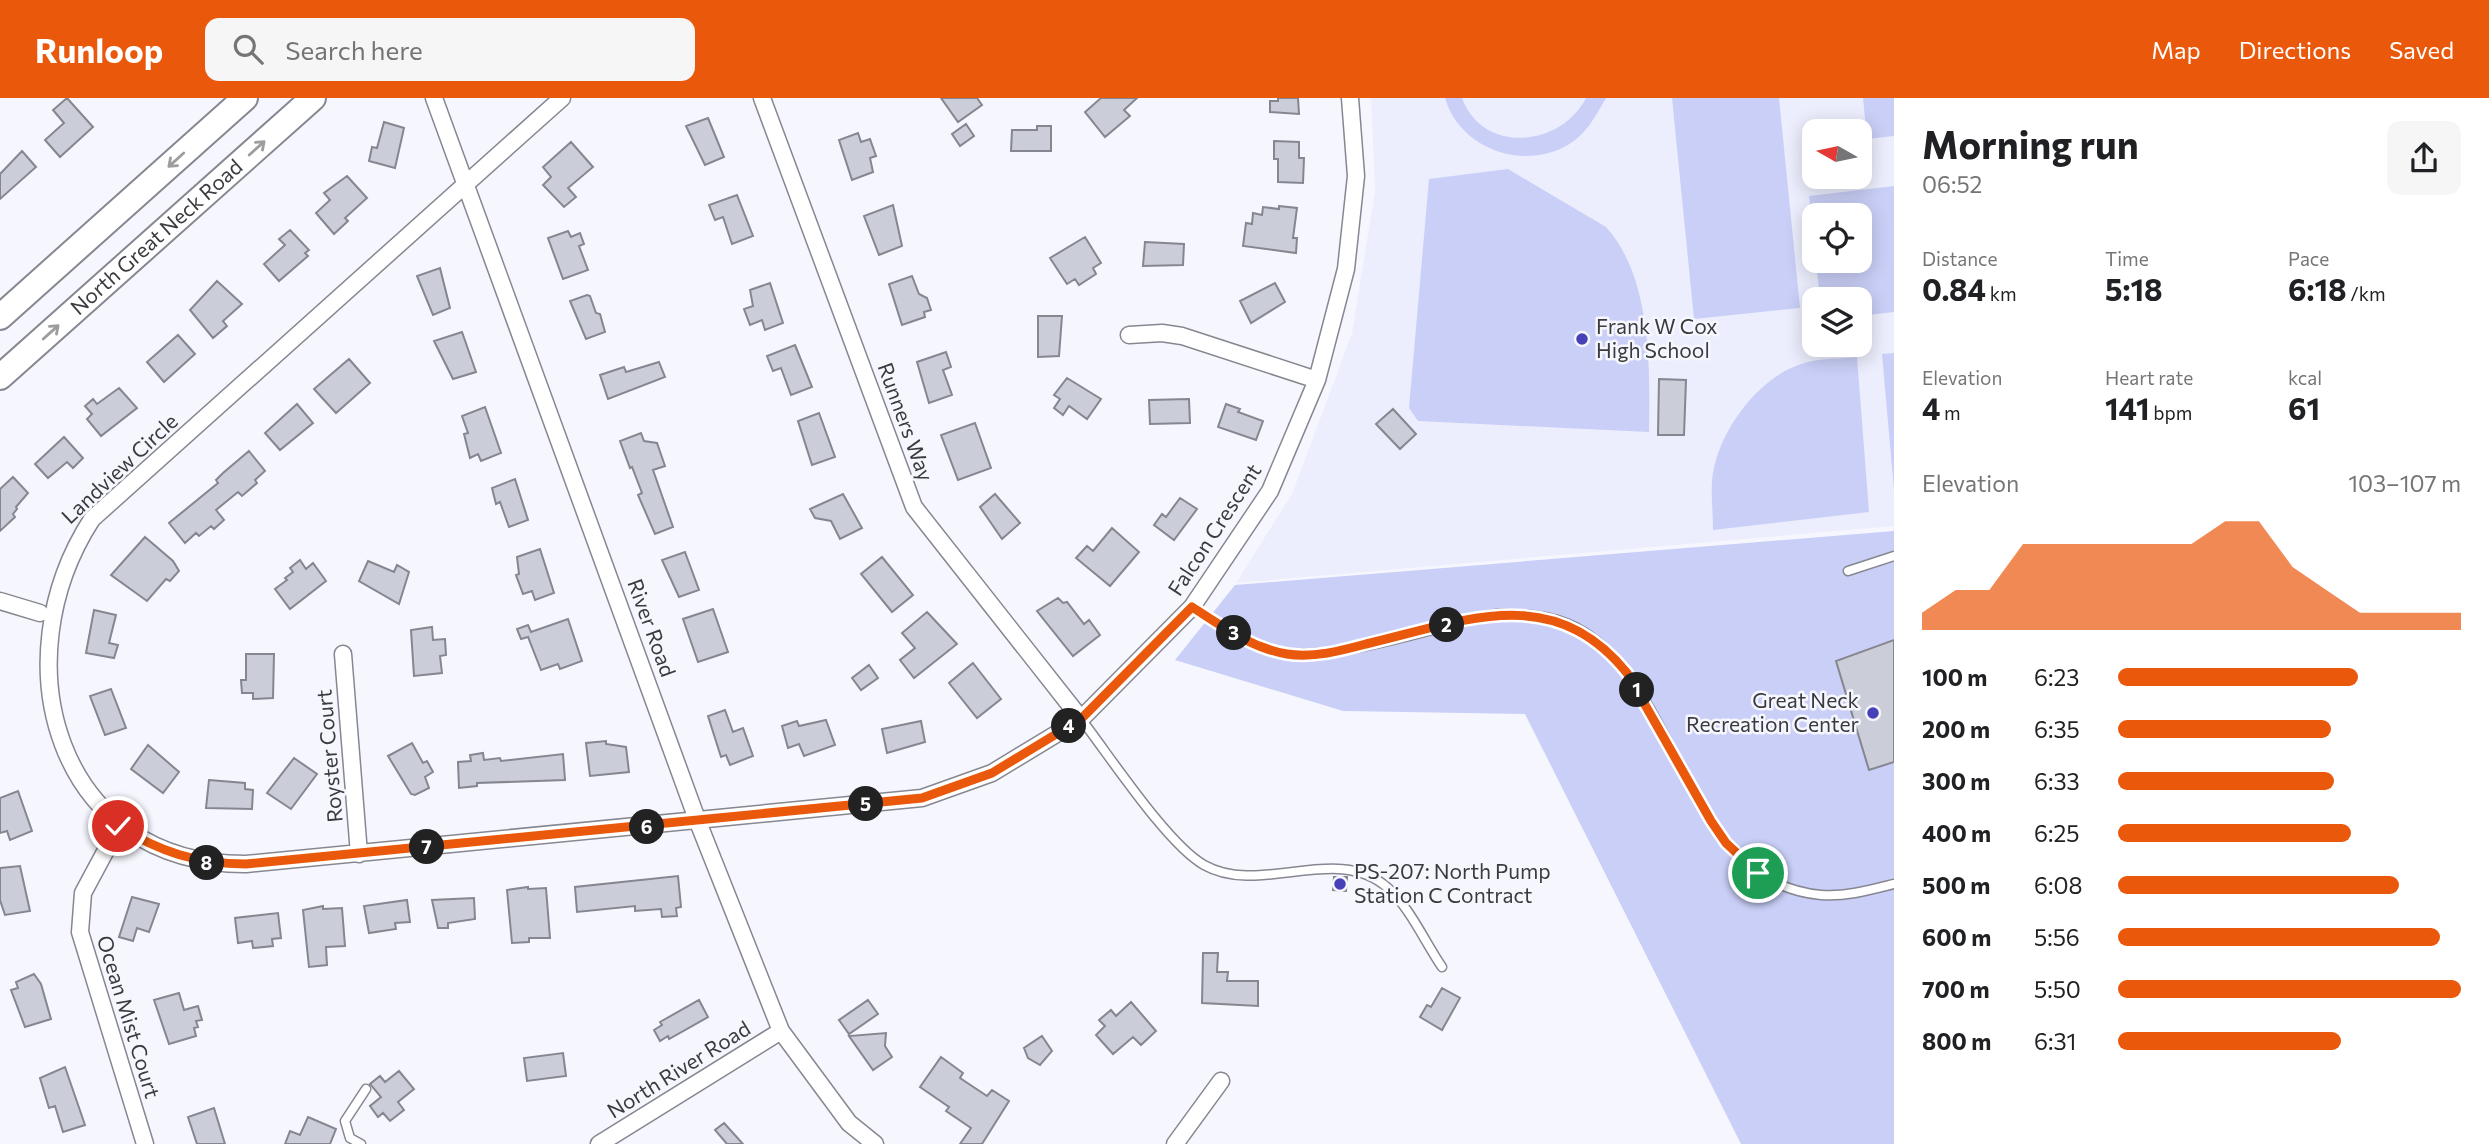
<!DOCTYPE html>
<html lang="en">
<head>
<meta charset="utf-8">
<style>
	body { margin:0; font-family:Commissioner,sans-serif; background:#f6f6f6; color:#202124; height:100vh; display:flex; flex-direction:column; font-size:26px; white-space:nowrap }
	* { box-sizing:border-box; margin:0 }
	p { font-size:23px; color:#757577 }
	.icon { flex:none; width:38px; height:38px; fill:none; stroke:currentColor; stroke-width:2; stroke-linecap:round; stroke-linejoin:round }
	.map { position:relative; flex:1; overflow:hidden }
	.sheet { display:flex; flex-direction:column; background:#fff; width:595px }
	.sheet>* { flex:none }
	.needle { width:46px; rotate:279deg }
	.fabs { position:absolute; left:1802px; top:21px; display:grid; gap:14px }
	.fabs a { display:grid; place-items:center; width:70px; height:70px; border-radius:14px; background:#fff; box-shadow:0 4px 18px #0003; font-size:35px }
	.pin { position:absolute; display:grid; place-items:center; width:60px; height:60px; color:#fff; margin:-30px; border:4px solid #fff; border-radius:50%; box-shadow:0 2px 7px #0007 }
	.km { position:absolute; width:35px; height:35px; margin:-18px; border-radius:50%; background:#222; color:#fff; font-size:19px; line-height:35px; text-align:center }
	.round { display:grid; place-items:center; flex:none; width:74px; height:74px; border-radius:14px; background:#f6f6f6 }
	.head { display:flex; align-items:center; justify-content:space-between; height:119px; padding:0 28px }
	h1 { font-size:38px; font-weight:700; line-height:52px }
	.figures { display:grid; grid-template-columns:repeat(3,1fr); gap:10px; height:119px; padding:7px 28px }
	.figures div { display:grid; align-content:center }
	.figures b { font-size:30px; font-weight:700 }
	.figures small { font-size:19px; font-weight:400 }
	.figures p { font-size:19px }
	.chart { height:196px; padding:14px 28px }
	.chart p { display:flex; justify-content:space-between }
	.chart svg { width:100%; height:126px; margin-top:7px; fill:#ea580c; opacity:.7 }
	ul { padding:0 28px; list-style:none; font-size:23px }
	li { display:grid; grid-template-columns:112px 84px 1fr; align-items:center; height:52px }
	li i { height:18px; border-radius:9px; background:#ea580c }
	header { display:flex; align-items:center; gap:42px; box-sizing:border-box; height:98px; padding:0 35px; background:#ea580c; color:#fff }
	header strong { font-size:33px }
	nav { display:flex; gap:38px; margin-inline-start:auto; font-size:24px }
	.search { width:490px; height:63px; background:#f6f6f6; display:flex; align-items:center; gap:18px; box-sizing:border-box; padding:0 24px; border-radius:14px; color:#757577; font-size:26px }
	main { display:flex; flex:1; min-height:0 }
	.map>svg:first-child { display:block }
	.built { fill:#eceefd; fill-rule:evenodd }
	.green { fill:#cacff8 }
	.building { fill:#cbcdd8; stroke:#858690; stroke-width:2 }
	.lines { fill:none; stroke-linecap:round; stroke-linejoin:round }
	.service-casing { stroke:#868791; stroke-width:11 }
	.minor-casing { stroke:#868791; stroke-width:19 }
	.primary-casing { stroke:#868791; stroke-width:28 }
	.service { stroke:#fff; stroke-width:8 }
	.minor { stroke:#fff; stroke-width:16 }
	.primary { stroke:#fff; stroke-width:24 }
	.oneway { stroke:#9c9d9f }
	.route-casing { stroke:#fff; stroke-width:14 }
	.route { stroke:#ea580c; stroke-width:9 }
	.poi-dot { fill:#4741b7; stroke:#f6f7fe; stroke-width:2.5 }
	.labels { text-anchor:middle; stroke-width:5; stroke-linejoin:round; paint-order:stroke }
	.street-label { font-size:21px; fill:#3a3b3f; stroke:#f6f7fe }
	.poi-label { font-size:21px; fill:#3a3b3f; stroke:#f6f7fe; text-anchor:start }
</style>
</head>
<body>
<header>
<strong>Runloop</strong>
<div class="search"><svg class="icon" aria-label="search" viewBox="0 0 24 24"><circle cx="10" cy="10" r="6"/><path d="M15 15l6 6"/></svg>Search here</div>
<nav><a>Map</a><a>Directions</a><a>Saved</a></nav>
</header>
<main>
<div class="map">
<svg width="1894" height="1046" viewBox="0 0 1894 1046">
	<rect width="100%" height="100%" fill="#f6f7fe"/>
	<path class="built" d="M1371,0H1894V428L1236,485L1292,396L1352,235L1375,93ZM1815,33H1860V79H1815ZM1815,117H1860V163H1815ZM1815,201H1860V247H1815Z"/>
	<path class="green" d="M1445,0H1462C1483,57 1561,49 1586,0H1606C1595,19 1585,39 1564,49C1519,72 1459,49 1445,0Z
		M1672,0H1779L1800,210L1694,221Z
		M1863,0H1894V38L1867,41Z
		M1508,71L1606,129C1652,180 1650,270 1649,334L1418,323L1409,310L1429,81Z
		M1894,88V214L1860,218V201H1820L1816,163H1860V117H1815V149L1809,98Z
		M1894,255V392L1882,256Z
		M1857,259L1869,414L1713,432C1713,416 1711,399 1712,383C1716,335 1760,275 1808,264C1824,260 1841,261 1857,259Z
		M1894,433V1046H1741L1525,616L1343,613L1175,562L1235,487Z"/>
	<path class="building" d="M67,0L93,29L60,59L45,42L64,25L53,12Z
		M941,0H977L982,7L958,24Z
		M1101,0H1137L1124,12L1130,18L1105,39L1085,14Z
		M1278,0H1298L1299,16L1270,14V3H1278Z
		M708,20L724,59L705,67L686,28Z
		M384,24L404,30L395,70L369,63L372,49L377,50Z
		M966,26L974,38L960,48L952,36Z
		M1037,28H1051V53H1011L1012,32H1037Z
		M858,35L861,44L870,41L876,58L870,60L873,74L852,82L839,42Z
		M1274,43L1299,44V60H1304L1303,85L1278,84V61H1274Z
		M571,44L593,69L568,90L576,99L564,109L543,87L551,79L543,69Z
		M22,53L36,69L0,101V76Z
		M347,78L367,100L345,120L348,123L334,136L316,115L330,102L324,95Z
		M737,97L753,138L732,146L723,119L715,122L709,107Z
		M893,107L902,148L879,157L864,118Z
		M1279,108L1297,110L1293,140H1297L1296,155L1243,148L1246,125L1252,126L1253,115L1262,117L1263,109L1279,111Z
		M290,132L309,152L305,155L308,158L279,183L264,166L285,147L279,141Z
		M568,133L571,139L580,135L584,146L579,148L588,172L563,181L548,140Z
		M1085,139L1101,165L1093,170L1096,176L1079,187L1075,181L1067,186L1050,160Z
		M1145,144L1184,146L1183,167L1143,168Z
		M440,170L450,210L433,217L417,178Z
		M912,178L919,196L927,200L931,212L924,214L925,219L902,227L889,186Z
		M217,183L242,206L223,223L227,228L213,240L190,212Z
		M770,185L783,225L765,232L762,222L750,227L744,211L753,208L750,192Z
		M1275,185L1285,204L1251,225L1240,203Z
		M587,197L590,198L596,215L600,216L605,234L586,241L570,203Z
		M1038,218H1062L1059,258L1038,259Z
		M462,234L476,274L453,281L434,243Z
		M178,237L195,256L164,284L147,264Z
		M795,247L812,289L791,297L781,270L773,273L767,258Z
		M946,254L951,269L943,272L952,297L929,305L917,264Z
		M349,261L370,285L336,315L314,291Z
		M659,264L665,279L608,301L600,277L624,269L626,274Z
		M1067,280L1101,301L1087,321L1069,308L1063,317L1054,310L1060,301L1054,297Z
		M1659,281L1686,282L1684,337H1658Z
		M119,290L137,310L101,338L87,321L92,316L85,308L93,301L97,306Z
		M1189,301L1190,325L1150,326L1149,302Z
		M297,306L313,325L280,352L265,335Z
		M1226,306L1240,311L1238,314L1263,323L1256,342L1218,329Z
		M485,309L501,355L481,363L478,356L470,360L464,336L468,335L462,318Z
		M1393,311L1416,336L1400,351L1376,326Z
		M819,315L835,359L812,367L798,323Z
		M975,325L991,370L958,382L941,337Z
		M641,335L644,343L657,345L665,368L653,372L673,429L655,436L638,397L642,395L632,369L630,370L620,343Z
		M64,339L83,360L73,370L67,364L48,380L35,366Z
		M249,353L265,373L255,382L257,385L242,398L238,394L216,412L224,422L214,431L211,428L199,438L196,435L185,445L169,425L218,385L216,382L223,375Z
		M13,379L28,395L16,409L17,411L13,416L15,419L0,433V391Z
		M515,381L528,422L509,429L500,404L496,406L492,390Z
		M843,396L862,430L840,441L831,423L815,420L810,411Z
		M995,396L1020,425L1002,441L980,409Z
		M1180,400L1197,411L1174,442L1154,427L1162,416L1166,419Z
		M1112,430L1139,454L1110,488L1076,460L1087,448L1093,453Z
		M145,439L173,463L179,473L170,483L166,481L147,503L111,477Z
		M540,451L554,495L535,502L532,493L523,496L516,477L519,476L517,459Z
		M685,454L699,492L679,499L662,462Z
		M882,459L913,497L892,514L861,476Z
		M300,462L306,471L313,465L326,483L290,511L275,491L287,482L285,480L293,474L290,470Z
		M368,463L394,474L397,467L409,474L399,506L359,483Z
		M1058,500L1063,505L1067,504L1084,526L1089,522L1100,537L1073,558L1037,513Z
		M713,511L728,554L698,564L683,521Z
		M94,512L116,517L109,545L118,547L114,560L86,555Z
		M927,514L957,546L914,580L900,562L915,550L902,535Z
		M568,521L582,563L560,571L558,566L541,572L528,539L521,541L517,531L528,527L531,534Z
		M432,529L433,542L445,541L446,557L440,558L442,575L414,578L411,532Z
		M1894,542V664L1869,672L1836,563Z
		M246,556H274L273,600L253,601V595H242L241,582H246Z
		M973,565L1001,601L977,620L949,585Z
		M869,567L878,580L861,592L852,580Z
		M111,591L126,630L105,637L90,598Z
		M725,612L733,634L743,630L753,658L730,667L726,657L721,659L708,618Z
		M826,622L835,647L804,658L799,646L788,650L782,628L797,623L799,628Z
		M921,623L925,644L887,655L882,631Z
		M606,643V646L626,649L629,674L590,678L586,645Z
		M412,645L423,665L427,663L433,674L425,679L429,690L415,697L411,696L388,658Z
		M148,647L179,674L163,695L131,671Z
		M483,655L484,662L500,660L501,663L563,656L565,682L477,685V688L459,690L458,664L471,663L470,657Z
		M294,660L317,676L291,711L267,695Z
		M209,682L245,685V691L253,692L252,711L206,710Z
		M18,693L32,733L10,742L7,733L0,735V700Z
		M20,768L30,813L5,817L0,802V770Z
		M678,778L681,809L676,810L677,818L662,819L661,811L635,813V808L577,814L575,789Z
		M1334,779H1347L1346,793L1333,792Z
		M528,789V791L546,790L550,840H529V844L512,845L507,792Z
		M132,799L159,806L149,834L137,830L133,843L119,839Z
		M474,800L475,821L448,825V830H438L432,802Z
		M407,802L410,824L395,825L396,831L369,835L364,808Z
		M323,808V811L342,810L345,848L326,849L327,867L309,869L303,812Z
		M278,815L281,840L272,841L273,848L253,850L252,843L238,845L235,820Z
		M1203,855H1218L1217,874H1228L1227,883H1258V908L1202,905Z
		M34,876L41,886L51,921L25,929L11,892L18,890L16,884Z
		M1442,890L1460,900L1442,932L1420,919L1427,907L1431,909Z
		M179,895L184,912L198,908L202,922L196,923L198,929L194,930L196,938L169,946L154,902Z
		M699,902L708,919L669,941L668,938L660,943L654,932L662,927L660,924Z
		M868,902L878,916L849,936L839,922Z
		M1131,904L1156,933L1141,947L1133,939L1113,956L1096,937L1105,928L1099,922L1111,912L1116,918Z
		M886,935L885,948L892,959L873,972L849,938Z
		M1042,938L1052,953L1040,967L1028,960L1024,950Z
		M563,955L566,978L527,983L524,960Z
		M941,959L963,975L960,980L987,998L992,992L1009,1003L982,1046H960L971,1030L946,1013L949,1009L920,989Z
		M65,969L85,1027L63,1034L55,1008L49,1010L40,980Z
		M399,973L414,991L398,1004L404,1012L390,1023L383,1015L378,1019L370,1008L381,999L370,986L380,978L385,984Z
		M214,1010L225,1046H197L188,1019Z
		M308,1019L336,1031L330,1046H285L290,1033L300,1037Z
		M724,1025L743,1046H727L715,1032Z"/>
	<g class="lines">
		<g class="service-casing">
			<path id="service" d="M1848,473L1894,458
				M1192,509C1215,524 1239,543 1266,551C1325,570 1433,528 1497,516C1523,516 1550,516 1575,529C1683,585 1680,784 1821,797C1845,799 1870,792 1894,786
				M1081,621C1109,657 1167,746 1204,767C1261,799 1337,744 1388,790C1410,810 1425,844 1442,869
				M361,1046L350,1040L345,1023L366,991"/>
		</g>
		<g class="minor-casing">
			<path id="minor" d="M434,0L698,724L781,933L849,1025L875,1046
				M562,0L92,421C0,563 56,767 246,766L922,700L992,675L1081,621L1192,509L1270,393L1317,282L1346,171L1356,78L1350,0
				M762,0L914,409L1081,621
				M1129,237L1162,235L1182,238L1317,282
				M0,503L40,515
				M343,556L359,756
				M119,728L83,795L80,834L145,1046
				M599,1046L781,933
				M1175,1046L1221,983"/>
		</g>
		<g class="primary-casing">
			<g id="primary">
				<path d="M0,219L245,0"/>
				<path id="s1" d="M0,279L313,0"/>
			</g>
		</g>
		<use href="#service" class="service"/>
		<use href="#minor" class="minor"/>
		<use href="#primary" class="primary"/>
	</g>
	<defs><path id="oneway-shaft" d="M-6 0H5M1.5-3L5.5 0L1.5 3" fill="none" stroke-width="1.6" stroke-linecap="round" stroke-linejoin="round" transform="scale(1.75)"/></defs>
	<g class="oneway">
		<use href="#oneway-shaft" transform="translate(257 50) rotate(-42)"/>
		<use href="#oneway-shaft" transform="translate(176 62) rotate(138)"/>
		<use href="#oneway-shaft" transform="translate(51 234) rotate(-42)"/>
	</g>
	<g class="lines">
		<g class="route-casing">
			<path id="route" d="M118,728C160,754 197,766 246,766L922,700L992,675L1081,621L1192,509C1222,528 1251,550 1287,556C1314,560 1340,553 1366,546C1464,523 1553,483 1627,575L1711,723L1726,745L1758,775"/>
		</g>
		<use href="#route" class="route"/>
	</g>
	<g class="poi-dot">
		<circle cx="1582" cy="241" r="7"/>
		<circle cx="1873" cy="615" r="7"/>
		<circle cx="1340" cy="786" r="7"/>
	</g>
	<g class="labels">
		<g class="street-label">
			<text dy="7" stroke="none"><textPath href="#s1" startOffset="210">North Great Neck Road</textPath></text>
			<text transform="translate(905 324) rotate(70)" y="7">Runners Way</text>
			<text transform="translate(120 371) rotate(-43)" y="7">Landview Circle</text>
			<text transform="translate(1215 432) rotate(-57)" y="7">Falcon Crescent</text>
			<text transform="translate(651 530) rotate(70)" y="7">River Road</text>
			<text transform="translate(330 658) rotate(-95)" y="7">Royster Court</text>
			<text transform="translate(128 919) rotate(73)" y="7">Ocean Mist Court</text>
			<text transform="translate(679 972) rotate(-32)" y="7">North River Road</text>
		</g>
		<g class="poi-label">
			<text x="1596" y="236">Frank W Cox<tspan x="1596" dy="24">High School</tspan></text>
			<text x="1859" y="610" text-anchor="end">Great Neck<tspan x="1859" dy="24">Recreation Center</tspan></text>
			<text x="1354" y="781">PS-207: North Pump<tspan x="1354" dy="24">Station C Contract</tspan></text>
		</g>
	</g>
</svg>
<div class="fabs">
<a><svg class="needle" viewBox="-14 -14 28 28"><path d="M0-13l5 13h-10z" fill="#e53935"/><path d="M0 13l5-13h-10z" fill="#757577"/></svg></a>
<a><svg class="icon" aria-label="locate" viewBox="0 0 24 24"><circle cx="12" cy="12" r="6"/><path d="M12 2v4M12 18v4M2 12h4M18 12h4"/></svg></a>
<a><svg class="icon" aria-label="layers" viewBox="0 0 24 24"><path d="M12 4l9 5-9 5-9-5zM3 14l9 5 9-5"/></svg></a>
</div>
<div class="pin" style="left:1758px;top:775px;background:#1e9e55"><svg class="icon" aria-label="arrive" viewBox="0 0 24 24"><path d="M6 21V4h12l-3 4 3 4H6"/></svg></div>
<div class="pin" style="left:118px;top:728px;background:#d93025"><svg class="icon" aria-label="check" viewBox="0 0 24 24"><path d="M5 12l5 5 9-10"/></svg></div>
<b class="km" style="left:1637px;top:592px">1</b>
<b class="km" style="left:1447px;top:527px">2</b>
<b class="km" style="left:1234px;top:535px">3</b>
<b class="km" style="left:1069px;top:628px">4</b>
<b class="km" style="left:866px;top:706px">5</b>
<b class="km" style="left:647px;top:729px">6</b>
<b class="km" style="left:427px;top:749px">7</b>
<b class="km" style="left:207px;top:765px">8</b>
</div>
<section class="sheet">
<div class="head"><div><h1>Morning run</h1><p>06:52</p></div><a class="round"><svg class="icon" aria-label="share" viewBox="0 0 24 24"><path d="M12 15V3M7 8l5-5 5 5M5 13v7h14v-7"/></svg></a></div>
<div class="figures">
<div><p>Distance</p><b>0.84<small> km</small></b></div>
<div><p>Time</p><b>5:18</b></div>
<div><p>Pace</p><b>6:18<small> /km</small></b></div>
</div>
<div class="figures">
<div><p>Elevation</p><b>4<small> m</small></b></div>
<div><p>Heart rate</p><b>141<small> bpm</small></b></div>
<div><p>kcal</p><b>61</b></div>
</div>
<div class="chart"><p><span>Elevation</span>103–107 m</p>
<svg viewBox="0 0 160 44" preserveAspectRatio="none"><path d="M0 44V38L10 30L20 30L30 14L40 14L50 14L60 14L70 14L80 14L90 6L100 6L110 22L120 30L130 38L140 38L150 38L160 38V44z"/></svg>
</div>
<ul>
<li><b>100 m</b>6:23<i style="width:70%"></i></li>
<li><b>200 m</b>6:35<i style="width:62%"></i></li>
<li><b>300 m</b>6:33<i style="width:63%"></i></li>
<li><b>400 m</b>6:25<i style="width:68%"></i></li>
<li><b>500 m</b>6:08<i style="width:82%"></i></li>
<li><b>600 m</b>5:56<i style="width:94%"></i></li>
<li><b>700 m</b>5:50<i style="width:100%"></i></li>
<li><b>800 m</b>6:31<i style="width:65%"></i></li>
</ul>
</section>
</main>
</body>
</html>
